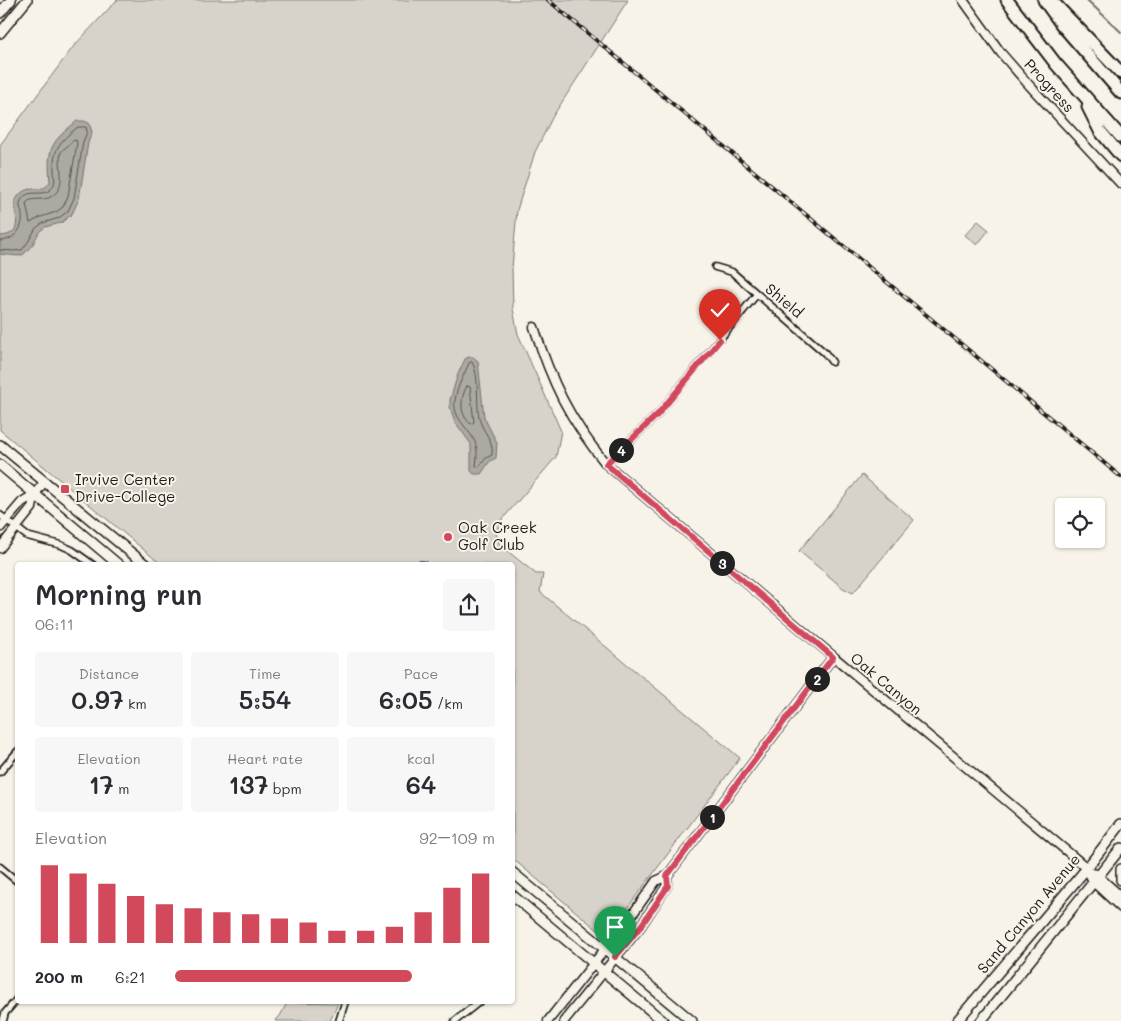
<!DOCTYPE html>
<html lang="en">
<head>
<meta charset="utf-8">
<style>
	body { margin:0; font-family:Mali,sans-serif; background:#f7f7f7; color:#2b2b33; height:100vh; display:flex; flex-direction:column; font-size:19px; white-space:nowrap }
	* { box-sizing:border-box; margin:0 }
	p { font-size:16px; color:#7c7c81 }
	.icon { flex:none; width:28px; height:28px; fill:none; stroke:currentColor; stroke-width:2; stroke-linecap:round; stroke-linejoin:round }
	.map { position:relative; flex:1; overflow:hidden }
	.side { position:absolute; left:15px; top:562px; width:500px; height:442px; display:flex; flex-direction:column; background:#fff; border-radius:5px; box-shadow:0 1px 4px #0004 }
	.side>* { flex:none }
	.buttons { position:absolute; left:1055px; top:498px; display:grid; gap:10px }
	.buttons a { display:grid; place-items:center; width:50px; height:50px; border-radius:5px; background:#fff; box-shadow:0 1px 4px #0004; font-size:25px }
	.pin { position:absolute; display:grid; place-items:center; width:42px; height:42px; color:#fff; margin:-51px -21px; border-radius:50% 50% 50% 0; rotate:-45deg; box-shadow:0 0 5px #0007 }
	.pin .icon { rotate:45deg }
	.km { position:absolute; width:25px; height:25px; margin:-12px; border-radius:50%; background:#222; color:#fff; font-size:14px; line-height:25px; text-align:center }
	.round { display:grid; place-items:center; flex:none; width:52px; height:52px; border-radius:5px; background:#f7f7f7 }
	.head { display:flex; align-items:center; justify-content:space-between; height:85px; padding:0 20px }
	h1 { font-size:28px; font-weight:600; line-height:38px }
	.figures { display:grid; grid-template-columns:repeat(3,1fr); gap:8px; height:85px; padding:5px 20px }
	.figures div { display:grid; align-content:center; border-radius:5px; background:#f7f7f7; text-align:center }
	.figures b { font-size:25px; font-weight:600 }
	.figures small { font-size:14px; font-weight:400 }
	.figures p { font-size:14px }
	.chart { height:140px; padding:10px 20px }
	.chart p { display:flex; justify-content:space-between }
	.chart svg { width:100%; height:90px; margin-top:5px; stroke:#d1495b; stroke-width:6 }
	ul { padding:0 20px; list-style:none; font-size:16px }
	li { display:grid; grid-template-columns:80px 60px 1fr; align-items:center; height:38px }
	li i { height:12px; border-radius:6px; background:#d1495b }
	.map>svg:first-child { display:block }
	.green { fill:#d7d3cb; stroke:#7a7874 }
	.water { fill:#aca9a2; stroke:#72716c }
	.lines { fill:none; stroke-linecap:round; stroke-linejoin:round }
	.shore { stroke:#565452; stroke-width:1 }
	.stream { stroke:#72716c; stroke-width:2 }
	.minor-casing { stroke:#1c1c1c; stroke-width:9 }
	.tertiary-casing { stroke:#1c1c1c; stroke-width:11 }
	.secondary-casing { stroke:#1c1c1c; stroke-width:12 }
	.primary-casing { stroke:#1c1c1c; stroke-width:12 }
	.motorway-casing { stroke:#1c1c1c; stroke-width:15 }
	.minor { stroke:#f7f3e8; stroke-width:5.5 }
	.tertiary { stroke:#f7f3e8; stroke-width:8 }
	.secondary { stroke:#f7f3e8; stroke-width:9 }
	.primary { stroke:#f7f3e8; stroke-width:9 }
	.motorway { stroke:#f7f3e8; stroke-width:11 }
	.rail-casing { stroke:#1c1c1c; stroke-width:4 }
	.rail { stroke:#f7f3e8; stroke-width:2; stroke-dasharray:5.5; stroke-linecap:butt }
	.route-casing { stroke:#fff; stroke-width:10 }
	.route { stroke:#d1495b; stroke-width:6 }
	.poi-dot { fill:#d1495b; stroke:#f7f3e8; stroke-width:2 }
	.labels { text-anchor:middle; stroke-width:4; stroke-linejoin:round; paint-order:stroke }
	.street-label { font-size:15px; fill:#1c1c1c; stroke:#f7f3e8 }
	.poi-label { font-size:15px; fill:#1c1c1c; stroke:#f7f3e8; text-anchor:start }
</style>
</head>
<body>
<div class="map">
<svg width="1121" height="1021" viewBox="0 0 1121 1021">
	<rect width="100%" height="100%" fill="#f7f3e8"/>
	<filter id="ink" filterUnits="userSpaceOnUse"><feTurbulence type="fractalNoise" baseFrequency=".02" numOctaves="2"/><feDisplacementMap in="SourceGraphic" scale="10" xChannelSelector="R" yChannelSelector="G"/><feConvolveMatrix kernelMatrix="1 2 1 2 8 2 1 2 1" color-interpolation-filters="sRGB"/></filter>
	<g filter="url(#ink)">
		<path class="green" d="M117,0H628L553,116L535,152L517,210L512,268L513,309L518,334L561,431L556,457L500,522L496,534L500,545L536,574H543L540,592L740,758L610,931L600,932L513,859L512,565H162L0,430V145L73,47Z
			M978,221L989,230L977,245L965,235Z
			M862,475L914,520L853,593L843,588L799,551Z
			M287,1003V1002L338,1003L330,1021H275L280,1016Z"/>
		<path class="water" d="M77,121H84L89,123L92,132L88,143L79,199L72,214L61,223L45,227L39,232L33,244L24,254L18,256L0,254V236C25,235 14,214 15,201C27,179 41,197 50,182C47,148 50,143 77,121Z
			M469,357H473L478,361L484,417L497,443L496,458L490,461L481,474H474L471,471V444L455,422L450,407V400L458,374L465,359Z"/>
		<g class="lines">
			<path class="shore" d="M73,141L76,140L77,143L68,196L63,207L56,212L41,217L30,223L26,203C32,196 44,202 52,196C68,186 57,167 61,152Z
				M0,241C13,241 24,229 22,215C22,210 18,206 21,201C27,186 46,200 53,186C56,182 54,176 54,171C53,148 60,141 78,127H86L87,132L83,142L74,198L68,211L59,218L43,223L36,228L28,242L22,250L14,251L0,250
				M472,362C480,374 476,403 479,418C482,431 494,440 492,455L486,458L478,468L476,466C477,458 478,450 475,442C469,428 452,418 455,400C457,387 464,375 469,363Z
				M467,386L470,387L474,422L471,424C459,415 460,398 467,386Z"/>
			<path class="stream" d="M1087,0L1121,32"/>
			<g class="minor-casing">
				<path id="minor" d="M715,267L732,272L825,353L832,362
					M606,464L658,414L757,294
					M0,515L27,536L61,545L72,550L93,565
					M420,565H423
					M0,772L18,751
					M0,867L18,882
					M3,1021L5,1013L18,998
					M339,1021L345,1002
					M455,1021L479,1002"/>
			</g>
			<g class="tertiary-casing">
				<path id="tertiary" d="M963,0L1001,53L1029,85L1121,184
					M534,327C552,383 569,419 606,464L810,637L1087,868
					M0,528L22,502L35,494L44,482
					M0,548L32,508L35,494
					M548,1021L632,915L656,881L667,876L833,657
					M564,1021L641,926L667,886V876"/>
			</g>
			<g class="secondary-casing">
				<path id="secondary" d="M1087,868L1094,882L1121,907
					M1121,869V880
					M1095,874L1121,897
					M957,1021L1087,868L1121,824
					M981,1021L1121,848"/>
			</g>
			<g class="primary-casing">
				<path id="primary" d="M0,13L11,0
					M0,33L27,0
					M0,445L146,565
					M0,465L119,565
					M512,872L692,1021
					M512,895L663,1021"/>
			</g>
			<g class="motorway-casing">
				<path id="motorway" d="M1007,0L1056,64L1121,137
					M1044,0L1062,25L1121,93
					M1051,0L1121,73
					M1088,107L1100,131L1121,156"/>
			</g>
			<use href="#minor" class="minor"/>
			<use href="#tertiary" class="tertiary"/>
			<use href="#secondary" class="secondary"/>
			<use href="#primary" class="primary"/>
			<use href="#motorway" class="motorway"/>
			<g class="rail-casing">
				<path id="rail" d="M548,0L1121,477"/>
			</g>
			<use href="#rail" class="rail"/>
		</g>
	</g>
	<g class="lines" filter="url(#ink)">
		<g class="route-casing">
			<path id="route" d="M615,957L641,926L668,886L667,876L833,657L606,464L658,414L720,340"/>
		</g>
		<use href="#route" class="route"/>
	</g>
	<g class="poi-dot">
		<rect x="60" y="484" width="10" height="10" rx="2.5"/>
		<circle cx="448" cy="537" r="5"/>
	</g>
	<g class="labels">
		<g class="street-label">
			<text transform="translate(1049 86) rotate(48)" y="5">Progress</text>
			<text transform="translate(784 301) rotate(40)" y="5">Shield</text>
			<text transform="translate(886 684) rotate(40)" y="5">Oak Canyon</text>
			<text transform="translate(1029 914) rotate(-50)" y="5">Sand Canyon Avenue</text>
		</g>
		<g class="poi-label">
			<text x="75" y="485">Irvive Center<tspan x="75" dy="17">Drive-College</tspan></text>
			<text x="458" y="533">Oak Creek<tspan x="458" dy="17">Golf Club</tspan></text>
		</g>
	</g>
</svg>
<div class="buttons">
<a><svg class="icon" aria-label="locate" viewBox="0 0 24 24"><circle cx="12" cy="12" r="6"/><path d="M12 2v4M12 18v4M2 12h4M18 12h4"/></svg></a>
</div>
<div class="pin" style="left:615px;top:957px;background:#1e9e55"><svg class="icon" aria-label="arrive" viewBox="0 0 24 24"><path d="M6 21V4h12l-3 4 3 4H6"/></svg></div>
<div class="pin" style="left:720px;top:340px;background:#d93025"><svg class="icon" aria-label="check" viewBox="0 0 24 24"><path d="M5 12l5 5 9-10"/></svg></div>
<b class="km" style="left:712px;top:817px">1</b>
<b class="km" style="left:817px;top:679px">2</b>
<b class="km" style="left:722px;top:563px">3</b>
<b class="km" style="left:621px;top:450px">4</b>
<section class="side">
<div class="head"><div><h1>Morning run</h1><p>06:11</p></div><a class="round"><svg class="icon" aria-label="share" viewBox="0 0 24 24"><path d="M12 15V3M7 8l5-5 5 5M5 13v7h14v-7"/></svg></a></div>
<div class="figures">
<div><p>Distance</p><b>0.97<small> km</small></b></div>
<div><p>Time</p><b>5:54</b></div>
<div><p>Pace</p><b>6:05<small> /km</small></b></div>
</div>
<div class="figures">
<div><p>Elevation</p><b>17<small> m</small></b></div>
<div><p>Heart rate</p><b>137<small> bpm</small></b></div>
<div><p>kcal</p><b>64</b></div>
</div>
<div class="chart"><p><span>Elevation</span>92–109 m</p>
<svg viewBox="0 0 160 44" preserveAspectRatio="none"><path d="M5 44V6M15 44V10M25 44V15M35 44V21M45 44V25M55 44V27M65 44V29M75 44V30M85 44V32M95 44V34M105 44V38M115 44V38M125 44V36M135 44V29M145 44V17M155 44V10"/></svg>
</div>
<ul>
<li><b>200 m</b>6:21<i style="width:74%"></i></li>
</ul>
</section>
</div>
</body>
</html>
